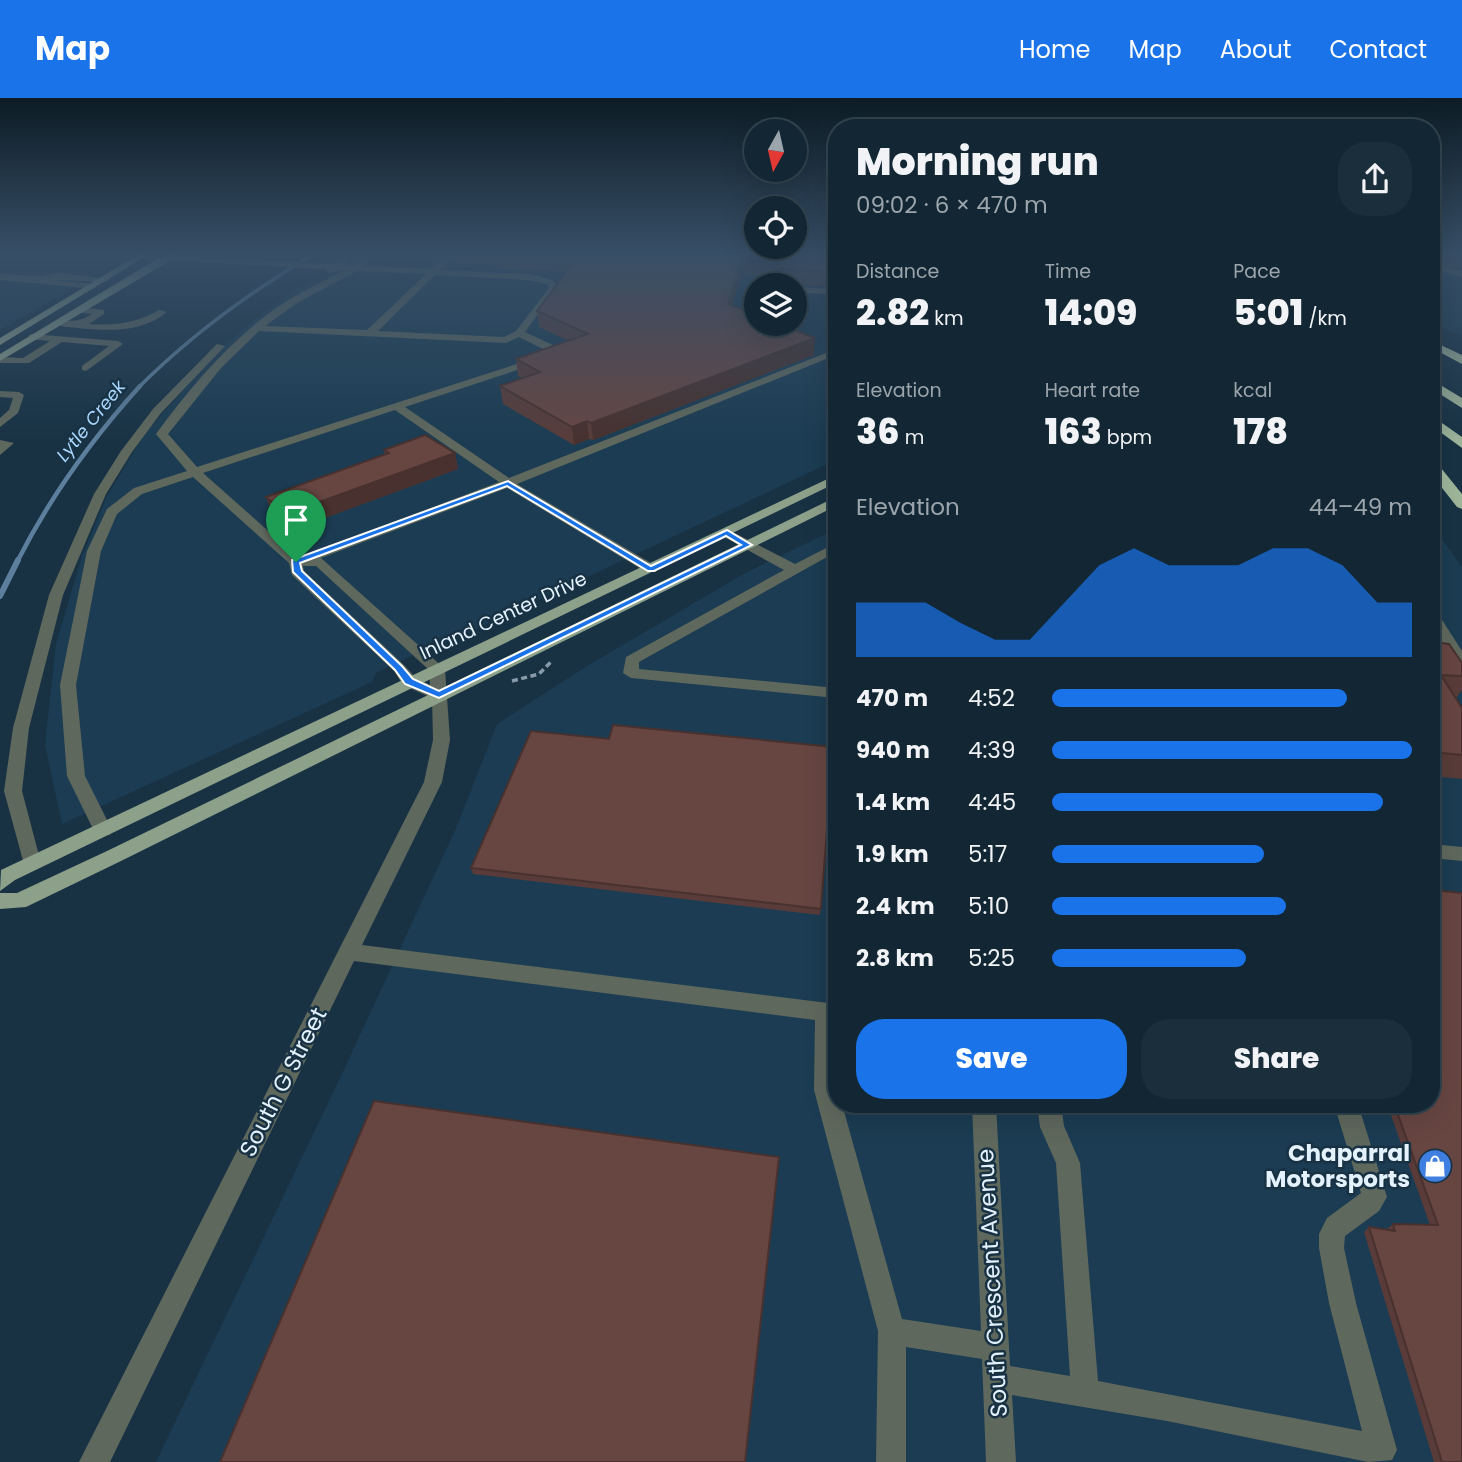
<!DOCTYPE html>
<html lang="en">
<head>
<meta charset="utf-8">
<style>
	body { margin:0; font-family:Poppins,sans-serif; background:#1b2e3b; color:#f1f3f6; height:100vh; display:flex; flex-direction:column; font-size:26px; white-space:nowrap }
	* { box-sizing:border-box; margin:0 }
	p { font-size:23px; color:#9ca5ac }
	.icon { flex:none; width:38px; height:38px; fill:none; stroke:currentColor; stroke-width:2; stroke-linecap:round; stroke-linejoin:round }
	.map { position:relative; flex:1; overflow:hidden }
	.panel { position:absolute; left:828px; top:21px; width:612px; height:994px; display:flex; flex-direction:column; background:#122633; border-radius:28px; box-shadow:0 7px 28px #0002,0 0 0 2px #31434e }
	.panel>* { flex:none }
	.needle { width:46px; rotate:188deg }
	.controls { position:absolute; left:744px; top:21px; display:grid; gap:14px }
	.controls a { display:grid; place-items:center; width:63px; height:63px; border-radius:50%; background:#122633; box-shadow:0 7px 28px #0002,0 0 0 2px #31434e; font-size:35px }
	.pin { position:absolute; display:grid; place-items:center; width:60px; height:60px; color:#fff; margin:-72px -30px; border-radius:50% 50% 50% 0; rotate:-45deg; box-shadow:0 0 7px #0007 }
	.pin .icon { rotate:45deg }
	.round { display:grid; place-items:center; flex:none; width:74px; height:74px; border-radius:28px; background:#1b2e3b }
	.headline { display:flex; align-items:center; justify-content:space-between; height:119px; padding:0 28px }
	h1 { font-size:38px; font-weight:800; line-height:52px }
	.metrics { display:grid; grid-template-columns:repeat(3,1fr); gap:10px; height:119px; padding:7px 28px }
	.metrics div { display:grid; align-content:center }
	.metrics b { font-size:35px; font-weight:800 }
	.metrics small { font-size:19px; font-weight:400 }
	.metrics p { font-size:19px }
	.chart { height:196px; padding:14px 28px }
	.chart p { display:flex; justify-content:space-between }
	.chart svg { width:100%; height:126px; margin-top:7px; fill:#1a73e8; opacity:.7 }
	.button { display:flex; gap:14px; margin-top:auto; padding:14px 28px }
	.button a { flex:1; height:80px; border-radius:28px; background:#1a73e8; color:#fff; font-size:28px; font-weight:800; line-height:80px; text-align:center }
	.button a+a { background:#1b2e3b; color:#f1f3f6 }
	ul { padding:0 28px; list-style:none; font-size:23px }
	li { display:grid; grid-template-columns:112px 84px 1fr; align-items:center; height:52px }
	li i { height:18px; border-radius:9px; background:#1a73e8 }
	header { display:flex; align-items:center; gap:42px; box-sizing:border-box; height:98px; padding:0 35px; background:#1a73e8; color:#fff }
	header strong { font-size:33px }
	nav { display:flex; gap:38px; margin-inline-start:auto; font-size:24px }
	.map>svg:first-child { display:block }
	.built { fill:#1b3c52; fill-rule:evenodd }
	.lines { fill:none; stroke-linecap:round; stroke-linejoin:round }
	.stream-far2 { stroke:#5c7f9d; stroke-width:3.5 }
	.stream-far1 { stroke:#5c7f9d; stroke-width:4.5 }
	.stream { stroke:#5c7f9d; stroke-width:6 }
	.path { stroke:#869aa9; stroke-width:3.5; stroke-dasharray:6 3.5; stroke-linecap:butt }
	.minor { fill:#5f685d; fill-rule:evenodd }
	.major { fill:#8da08a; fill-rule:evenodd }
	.highway { fill:#9fb69b; fill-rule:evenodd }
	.wall { fill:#593c39 }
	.shaded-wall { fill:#48312e }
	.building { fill:#674642; stroke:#48312e; stroke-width:2 }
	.route { fill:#1a73e8; stroke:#fff; stroke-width:2; fill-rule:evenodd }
	.labels { text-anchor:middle; stroke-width:5; stroke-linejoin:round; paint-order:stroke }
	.far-water-label { font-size:18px; font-style:italic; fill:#a8d7fd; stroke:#183244 }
	.street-label { font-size:19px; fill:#e3f2fe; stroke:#183244 }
	.near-street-label { font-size:23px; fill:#e3f2fe; stroke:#183244 }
	.near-poi-label { font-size:23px; font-weight:bold; fill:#e3f2fe; stroke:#183244; text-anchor:end }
</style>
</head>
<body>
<header>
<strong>Map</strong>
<nav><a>Home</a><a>Map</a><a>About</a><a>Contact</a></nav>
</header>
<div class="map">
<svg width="1462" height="1364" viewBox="0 0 1462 1364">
	<rect width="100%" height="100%" fill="#183244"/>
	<path class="built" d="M0,155H57L121,159L73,190L0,232Z
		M354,155H836V362L445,546L434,547L376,575L372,584L62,726L45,647L56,546L82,458L107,398L145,335L222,249L262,216L297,191L332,175L349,164ZM756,187H794V226H756Z
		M1432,155H1462V237L1432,226Z
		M1432,427L1462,469V1364H156L341,978L457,728L497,626L587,568L747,474L836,431V1006H1432Z"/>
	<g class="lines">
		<path class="stream-far2" d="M138,290C192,236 251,193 316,155"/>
		<path class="stream-far1" d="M17,464C50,399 91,342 140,288"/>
		<path class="stream" d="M0,498L18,462"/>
		<path class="path" d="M512,583L539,576L552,563"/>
		<path class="minor" d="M347,155H356L344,167C355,168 360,165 365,155H373L365,168L431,171L448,155H457L440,172L528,176L553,182L557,190L525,234L557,249L560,258L405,309L509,380L836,251V257L517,386L656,468V474H646L507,390L321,460L445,571L450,642L442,684L362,847L836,906V1006H842L902,1221L981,1233L972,1006H996L1010,1268L1070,1278L1056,1065L1040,1029L1037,1006H1061L1064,1028L1080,1065L1098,1283L1362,1333L1329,1205L1319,1150V1136L1327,1120L1361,1095L1334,1006H1358L1387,1099L1379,1113L1345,1138L1344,1150L1356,1205L1397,1352L1392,1362L1368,1364L1167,1323L1012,1297L1016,1364H986L982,1261L906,1249V1364H876L878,1233L814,992L815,922L354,863L110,1364H79L424,684L433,642L432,600L403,587L394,573L292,477L289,465L193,379L142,396L117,416L101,453L76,587L85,678L112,732L110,737H96L67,678L60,587L87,453L107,411L134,390L187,373L156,336C191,288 230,242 279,208C300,194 323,184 345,172L329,175L325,171L140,161L136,159L140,157L333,166ZM357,173L426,176L367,232L265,228L297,205ZM435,177L528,182L547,186L549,190L516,233L504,239L378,233ZM259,233L506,245L519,239L551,255L197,369L168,336L221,270ZM395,312L499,384L299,460L203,375ZM303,468H316L429,572L430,587L415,579L404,567L304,473Z
			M1432,167L1462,173V179L1432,171Z
			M58,175L110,181L106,184L49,182L97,186L94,191L0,182V176L40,178Z
			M794,189L836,191V196L794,195Z
			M756,195V202L749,216L756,221V226L764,228L759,231L739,217L747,201Z
			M79,209L104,212V216L89,226C115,228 136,225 159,212L167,214C142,235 108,233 78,230C69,229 59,229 51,225C65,218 71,229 92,216L76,214V210Z
			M32,236L118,243L123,246L86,273L82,272V268L109,248L62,244L29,265H0V259L23,260L50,243L29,241V237Z
			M217,246L225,248L161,315L132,354L106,396L63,497L29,630L22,693L41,765L39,770L32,772L25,770L4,693L13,630L49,497L94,396L121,353L153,311Z
			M0,293L19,294L24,297L18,315L0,329V320L9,312L13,300L0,299Z
			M0,342L14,345L0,357Z
			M727,431L795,466L836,445V454L639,564V571L836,590V600L631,580L623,575L626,559L784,472L722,438V432Z
			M1432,513L1437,514L1462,553V570L1457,568L1432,528Z
			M1432,746L1462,749V763L1432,760Z"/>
		<path class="major" d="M141,155H151L0,247V240Z
			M171,155H183L0,263V256L152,164Z
			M836,377V385L15,782L0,793L1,772Z
			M836,399V408L121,763L26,809L0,811V795H17L107,753Z"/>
		<path class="highway" d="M1432,243L1462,257V266L1432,250Z
			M1432,282L1462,300V310L1432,291Z
			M1432,318L1462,339V350L1432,328Z
			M1432,364L1437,365L1462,396V411L1457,409L1432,377Z"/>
	</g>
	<path class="wall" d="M455,155H836V189L775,186V178L742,176L732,207L814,257L593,342L589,341L574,347L503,306L500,288L523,280L518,278L516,261L569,243L539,229L537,213L567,174L497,170L496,166L457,165Z
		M1432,155L1462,162V164L1460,168L1453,172L1442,168L1432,178Z
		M384,352L455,355L458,371L292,432L272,415L266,399L385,357Z
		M1432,544L1462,565V592L1456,600L1462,610V681L1432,678Z
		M609,641L833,649L820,817L473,776L471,770Z
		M1387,1006H1432L1462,1364H1434L1364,1134L1369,1129L1387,1131L1393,1126L1430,1127Z"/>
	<path class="shaded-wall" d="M742,161V176L728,221V206Z
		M1445,162L1442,168L1432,178V174Z
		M1462,163L1460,168L1453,172L1457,166Z
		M815,240L814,257L593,342L591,325Z
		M587,323L589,341L574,347L572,329Z
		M455,355L458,371L292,432L286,416Z"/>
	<path class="building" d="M496,155H836V174L776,171L778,163L742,161L728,206L756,217V226H779L815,240L591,325L587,323L572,329L500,288L540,274L516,261L588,236L537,213L578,159Z
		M1432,155H1439L1462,163L1457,166L1445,162L1432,174Z
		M425,337L455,355L286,416L266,399L389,355L384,352Z
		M1432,544L1449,546L1462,565V578L1441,577L1462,610V657L1432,654Z
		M613,627L833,649L821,811L471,770L531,633L609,641Z
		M1432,792L1462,795V1364H1442L1369,1129L1395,1133L1393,1126L1438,1127L1394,1006H1432Z
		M374,1003L779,1059L745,1364H220Z"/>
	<linearGradient id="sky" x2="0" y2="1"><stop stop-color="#0d1c25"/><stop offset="0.45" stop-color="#374f67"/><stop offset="1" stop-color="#374f67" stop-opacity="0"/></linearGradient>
	<rect width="1462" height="346" fill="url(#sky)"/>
	<path class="route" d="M508,383L651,468L727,432L752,447L439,600L405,586L395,572L293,474L292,462ZM507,388L648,473H654L726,438L741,447L439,593L413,581L402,568L302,473L300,465Z"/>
	<defs>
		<g id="shop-disc" transform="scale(1.75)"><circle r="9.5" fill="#3f7fe0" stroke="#183244"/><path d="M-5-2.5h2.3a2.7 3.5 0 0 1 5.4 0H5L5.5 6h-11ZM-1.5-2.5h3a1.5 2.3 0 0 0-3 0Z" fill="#fff"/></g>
	</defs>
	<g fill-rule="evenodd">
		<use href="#shop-disc" x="1435" y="1068"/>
	</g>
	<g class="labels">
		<g class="far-water-label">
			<text transform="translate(91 323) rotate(-51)" y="6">Lytle Creek</text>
		</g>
		<g class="street-label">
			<text transform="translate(503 517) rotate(-25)" y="7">Inland Center Drive</text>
		</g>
		<g class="near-street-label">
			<text transform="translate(283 984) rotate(-63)" y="8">South G Street</text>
			<text transform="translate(992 1185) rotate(-93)" y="8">South Crescent Avenue</text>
		</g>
		<g class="near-poi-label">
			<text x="1410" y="1063">Chaparral<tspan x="1410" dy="26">Motorsports</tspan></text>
		</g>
	</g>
</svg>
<div class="controls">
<a><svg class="needle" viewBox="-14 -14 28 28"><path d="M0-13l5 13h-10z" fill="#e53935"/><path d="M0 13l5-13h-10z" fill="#9ca5ac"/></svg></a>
<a><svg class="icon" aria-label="locate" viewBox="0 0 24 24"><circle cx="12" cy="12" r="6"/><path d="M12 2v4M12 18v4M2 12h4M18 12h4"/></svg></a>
<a><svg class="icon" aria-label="layers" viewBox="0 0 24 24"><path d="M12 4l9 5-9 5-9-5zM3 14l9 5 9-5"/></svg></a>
</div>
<div class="pin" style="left:296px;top:464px;background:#1e9e55"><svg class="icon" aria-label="arrive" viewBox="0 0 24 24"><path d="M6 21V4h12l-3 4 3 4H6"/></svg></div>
<section class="panel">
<div class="headline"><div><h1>Morning run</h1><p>09:02 · 6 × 470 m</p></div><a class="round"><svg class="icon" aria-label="share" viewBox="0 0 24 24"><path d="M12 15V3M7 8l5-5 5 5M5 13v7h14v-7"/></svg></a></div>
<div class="metrics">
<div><p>Distance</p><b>2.82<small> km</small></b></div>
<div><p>Time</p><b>14:09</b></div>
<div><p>Pace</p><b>5:01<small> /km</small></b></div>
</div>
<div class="metrics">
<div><p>Elevation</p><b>36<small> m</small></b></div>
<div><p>Heart rate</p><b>163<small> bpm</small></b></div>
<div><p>kcal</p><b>178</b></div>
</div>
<div class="chart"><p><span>Elevation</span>44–49 m</p>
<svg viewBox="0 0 160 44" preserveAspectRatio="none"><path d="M0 44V25L10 25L20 25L30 32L40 38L50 38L60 25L70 12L80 6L90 12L100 12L110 12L120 6L130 6L140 12L150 25L160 25V44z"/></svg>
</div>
<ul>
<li><b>470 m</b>4:52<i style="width:82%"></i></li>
<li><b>940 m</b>4:39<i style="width:100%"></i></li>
<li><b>1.4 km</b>4:45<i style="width:92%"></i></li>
<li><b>1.9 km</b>5:17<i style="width:59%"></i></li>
<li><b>2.4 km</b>5:10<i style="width:65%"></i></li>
<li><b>2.8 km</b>5:25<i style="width:54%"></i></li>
</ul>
<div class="button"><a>Save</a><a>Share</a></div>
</section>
</div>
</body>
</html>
